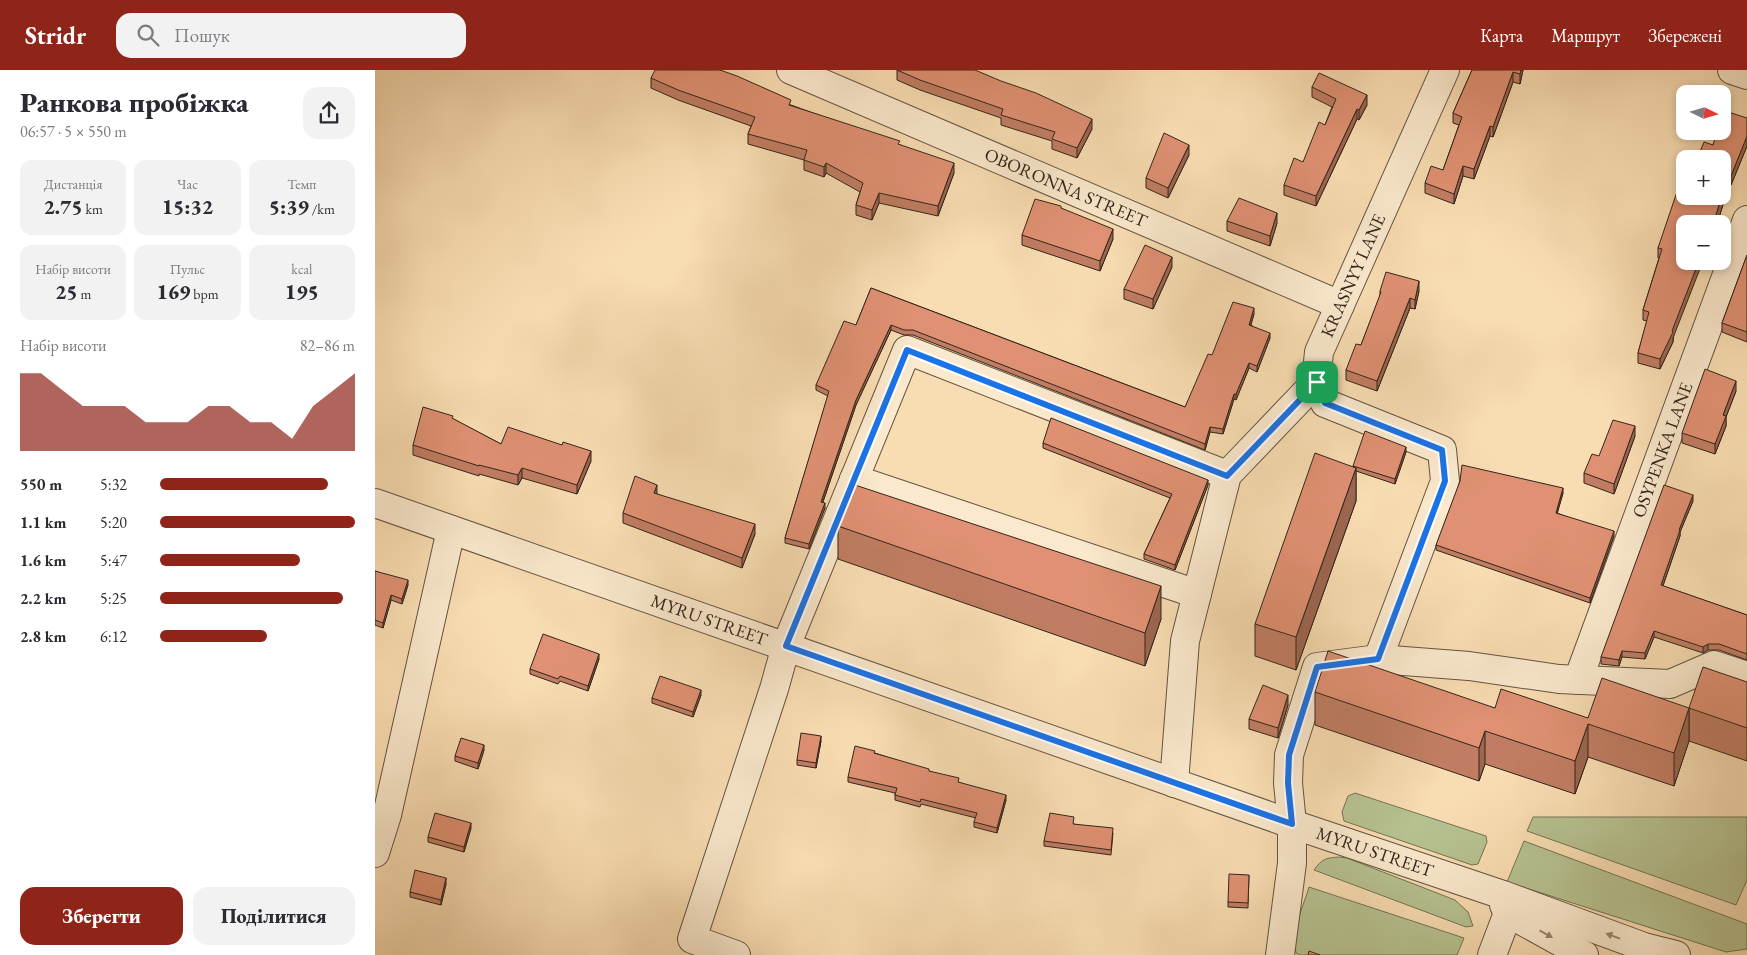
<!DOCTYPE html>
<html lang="uk">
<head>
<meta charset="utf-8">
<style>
	body { margin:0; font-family:"EB Garamond",serif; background:#f2f2f3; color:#2b2b33; height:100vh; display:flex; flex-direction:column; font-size:19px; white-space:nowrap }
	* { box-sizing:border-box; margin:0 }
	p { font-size:16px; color:#7c7c81 }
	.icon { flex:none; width:28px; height:28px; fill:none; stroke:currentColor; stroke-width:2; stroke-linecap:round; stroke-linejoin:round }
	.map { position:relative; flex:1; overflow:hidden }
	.panel { display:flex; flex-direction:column; background:#fff; width:375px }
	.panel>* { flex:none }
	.needle { width:32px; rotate:95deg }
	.tools { position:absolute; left:1301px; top:15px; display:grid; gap:10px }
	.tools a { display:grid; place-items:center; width:55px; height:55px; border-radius:10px; background:#fff; box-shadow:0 2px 8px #0003; font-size:25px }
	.pin { position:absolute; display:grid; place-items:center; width:42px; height:42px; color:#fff; margin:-21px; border-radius:10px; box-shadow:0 2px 8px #0006 }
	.round { display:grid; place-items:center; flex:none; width:52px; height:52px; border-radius:15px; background:#f2f2f3 }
	.head { display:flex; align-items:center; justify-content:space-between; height:85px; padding:0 20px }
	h1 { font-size:28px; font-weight:800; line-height:38px }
	.stats { display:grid; grid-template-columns:repeat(3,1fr); gap:8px; height:85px; padding:5px 20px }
	.stats div { display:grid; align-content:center; border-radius:12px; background:#f2f2f3; text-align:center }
	.stats b { font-size:21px; font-weight:800 }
	.stats small { font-size:14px; font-weight:400 }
	.stats p { font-size:14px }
	.chart { height:140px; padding:10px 20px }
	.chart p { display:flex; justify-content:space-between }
	.chart svg { width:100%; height:90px; margin-top:5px; fill:#8f2418; opacity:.7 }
	.action { display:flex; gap:10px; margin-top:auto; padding:10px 20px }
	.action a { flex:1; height:58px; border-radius:15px; background:#8f2418; color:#fff; font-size:20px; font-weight:800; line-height:58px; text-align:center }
	.action a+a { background:#f2f2f3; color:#2b2b33 }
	ul { padding:0 20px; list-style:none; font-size:16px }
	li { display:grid; grid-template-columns:80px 60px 1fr; align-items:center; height:38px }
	li i { height:12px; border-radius:6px; background:#8f2418 }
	header { display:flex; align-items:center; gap:30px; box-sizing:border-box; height:70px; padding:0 25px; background:#8f2418; color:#fff }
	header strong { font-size:24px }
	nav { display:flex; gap:28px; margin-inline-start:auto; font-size:18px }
	.search { width:350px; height:45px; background:#f2f2f3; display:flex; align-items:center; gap:12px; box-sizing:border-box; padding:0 18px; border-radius:15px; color:#7c7c81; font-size:19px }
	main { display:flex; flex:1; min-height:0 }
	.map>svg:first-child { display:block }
	.green { fill:#b7c291; stroke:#747456 }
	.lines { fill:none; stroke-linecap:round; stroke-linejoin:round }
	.minor-casing { stroke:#645341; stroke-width:30 }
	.minor { stroke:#fbe9cd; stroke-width:28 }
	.wall { fill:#c17d63; stroke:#32251b }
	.shaded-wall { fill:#9d6650; stroke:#32251b }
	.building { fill:#e09173; stroke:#32251b }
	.oneway { fill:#968774 }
	.route-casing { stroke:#fff; stroke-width:10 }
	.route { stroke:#1a73e8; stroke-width:6 }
	.labels { text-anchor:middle; stroke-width:5; stroke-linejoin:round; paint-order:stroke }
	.street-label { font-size:18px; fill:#32251b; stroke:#fbe9cd }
</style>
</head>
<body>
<header>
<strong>Stridr</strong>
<div class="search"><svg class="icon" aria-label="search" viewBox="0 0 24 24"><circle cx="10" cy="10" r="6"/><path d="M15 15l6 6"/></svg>Пошук</div>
<nav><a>Карта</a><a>Маршрут</a><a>Збережені</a></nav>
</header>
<main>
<section class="panel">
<div class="head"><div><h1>Ранкова пробіжка</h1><p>06:57 · 5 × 550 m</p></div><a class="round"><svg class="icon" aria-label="share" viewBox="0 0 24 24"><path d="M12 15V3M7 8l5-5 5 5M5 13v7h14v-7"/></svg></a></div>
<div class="stats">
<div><p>Дистанція</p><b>2.75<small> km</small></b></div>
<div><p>Час</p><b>15:32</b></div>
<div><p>Темп</p><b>5:39<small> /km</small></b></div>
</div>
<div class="stats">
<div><p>Набір висоти</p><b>25<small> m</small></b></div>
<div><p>Пульс</p><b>169<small> bpm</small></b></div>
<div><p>kcal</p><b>195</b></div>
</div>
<div class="chart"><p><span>Набір висоти</span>82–86 m</p>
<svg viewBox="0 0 160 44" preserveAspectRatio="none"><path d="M0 44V6L10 6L20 14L30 22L40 22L50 22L60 30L70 30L80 30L90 22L100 22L110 30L120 30L130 38L140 22L150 14L160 6V44z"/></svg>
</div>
<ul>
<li><b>550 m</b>5:32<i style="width:86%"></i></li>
<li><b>1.1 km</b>5:20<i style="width:100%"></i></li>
<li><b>1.6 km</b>5:47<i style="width:72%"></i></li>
<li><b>2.2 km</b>5:25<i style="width:94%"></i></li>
<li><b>2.8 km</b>6:12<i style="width:55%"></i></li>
</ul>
<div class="action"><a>Зберегти</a><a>Поділитися</a></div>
</section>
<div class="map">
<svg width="1372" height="885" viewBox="0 0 1372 885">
	<rect width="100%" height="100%" fill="#f9ddb2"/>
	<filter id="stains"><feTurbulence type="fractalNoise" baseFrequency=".004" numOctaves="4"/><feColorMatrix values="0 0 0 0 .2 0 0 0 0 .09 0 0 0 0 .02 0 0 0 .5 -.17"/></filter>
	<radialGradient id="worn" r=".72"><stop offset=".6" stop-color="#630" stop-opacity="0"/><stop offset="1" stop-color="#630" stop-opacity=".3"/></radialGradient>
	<path class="green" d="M980,723L1111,766L1112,772L1103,794L1097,795L969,751L967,742L973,726Z
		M1158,747H1372V810L1361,835L1152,761Z
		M1149,771L1372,854V879L1351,882L1132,812Z
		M964,787L972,788L1080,830L1093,842L1098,856L1091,857L939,800C947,789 950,788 964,787Z
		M934,817L1089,868L1082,885H925L921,883C915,862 928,838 934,817Z"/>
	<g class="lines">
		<g class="minor-casing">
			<g id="minor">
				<path id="s1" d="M416,0L965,235"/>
				<path d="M1357,0L1372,5"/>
				<path d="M479,409L822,524"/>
				<path id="s2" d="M0,433L917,754L1128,825L1269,877L1301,885"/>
				<path d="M1003,589L1094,596L1184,609L1295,614L1339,595L1372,606"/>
				<path id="s3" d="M1203,610L1372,150"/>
				<path d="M799,713L810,571L852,405L941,312"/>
				<path d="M0,783L12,745L76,460"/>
				<path d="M1129,835L1133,843L1209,885"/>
				<path d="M361,885L317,869L399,619L411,576L532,280L852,405"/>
				<path id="s4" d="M905,885L917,793V754L913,713L914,685L942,597L1003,589L1070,411L1067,380L950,333L941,312L944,282L1070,0"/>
				<path d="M1117,885L1133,843"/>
			</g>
		</g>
		<use href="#minor" class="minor"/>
	</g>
	<path class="wall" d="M522,0L717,59L702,88L677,79V71L626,55V48L545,20L522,10Z
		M1097,0H1148L1145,14L1138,12L1118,67L1115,66L1099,109L1088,106L1079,134L1050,123V113L1068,100L1084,55L1078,53V43Z
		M276,8L416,35L525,75L579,103L563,146L504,133L497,150L481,145V135L485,122L451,103L449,107L429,100V90L373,74V64L376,56L303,30L276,18Z
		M937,17L992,35L984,50L982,49L941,136L909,125V115L928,92L950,55L957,37L937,27Z
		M1372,48V76L1356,115H1354L1342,154H1310L1298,272L1285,299L1263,293V283L1272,251L1268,250V240L1284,188H1283V178L1338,75Z
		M814,85L793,128L771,118V108Z
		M686,138L738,169L725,201L647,175V165Z
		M852,151L902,153L895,176L852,161Z
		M1372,185V272L1347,262V253Z
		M797,197L778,239L749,229V219Z
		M496,218L810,337L837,285L879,244L876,255L895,268L882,302L874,298L861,330L859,329L848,364L835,362L830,380L538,265H529L516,260L481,335L448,432L450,438L434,479L410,473V468L453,326L441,320V315L481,255Z
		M1005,221H1044L1040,239L1035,238L1002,321L971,310V300L986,275L1005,226Z
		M1361,321L1351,347V356L1340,384L1307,373V363Z
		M78,349L126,374L216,391L202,424L147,408L143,415L104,404V406L38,385V375Z
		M1260,366L1239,424L1209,413V403Z
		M668,373L833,415L800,500L769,489V484L795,428L668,378Z
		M1031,382L1020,414L981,401V431L921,600L880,586V554L978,397V396Z
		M1188,423L1182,443L1239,466L1215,533L1061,480V475Z
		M282,424L380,464L367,498L248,453V443Z
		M1318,431L1305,462V466L1288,516L1372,545V590L1344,580H1333L1328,583L1279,567L1270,589L1247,587L1244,596L1226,594V587Z
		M463,456L786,549L770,596L463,489Z
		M0,501L33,515L27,534L16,530L8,558L0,555Z
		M224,589L213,621L185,611L183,614L155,604V599Z
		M1372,612V691L1314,671V638Z
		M940,622L1120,638L1213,648L1314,671L1299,716L1213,687L1200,724L1110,694L1104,711L940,655Z
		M326,625L318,647L277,633V628Z
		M913,635L903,668L874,659V649Z
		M446,671L441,698L422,695V690Z
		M109,680L103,699L80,691V686Z
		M500,683L554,701L631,730L622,763L599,757V752L601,748L546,734L545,737L520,730V723L473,712V707Z
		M699,754L738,763L736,785L669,776V771Z
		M96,758L89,782L53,772V767Z
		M874,805L873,838L853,837V832Z
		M71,814L66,835L35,827V822Z"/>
	<path class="shaded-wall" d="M1146,0H1148L1145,14V4Z
		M1138,2V12L1118,67V57Z
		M992,25V35L984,50V40Z
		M982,39V49L941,136V126Z
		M717,49V59L702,88V78Z
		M1115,56V66L1099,109V99Z
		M1372,66V76L1356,115V106Z
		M814,75V85L793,128V118Z
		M451,93V103L449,107V97Z
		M579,93V103L563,146V136Z
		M1088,96V106L1079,134V124Z
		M1354,105V115L1342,154H1338Z
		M504,123V133L497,150V140Z
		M902,143V153L895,176V166Z
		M738,159V169L725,201V191Z
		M797,187V197L778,239V229Z
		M1324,191H1328L1298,268V272L1285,299V289Z
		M1044,211V221L1040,239V230Z
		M1035,228V238L1002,321V311Z
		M879,238V244L874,260V255Z
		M516,255V260L481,335L446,437V432L481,330Z
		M895,263V268L882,302V296Z
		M874,293V298L861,330V324Z
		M1361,311V321L1351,347V356L1340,384V374L1348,345Z
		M859,324V329L848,364V359Z
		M1260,356V366L1239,424V414Z
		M835,357V362L830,380V374Z
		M1031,377V382L1020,414V409Z
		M216,381V391L202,424V415Z
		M147,398V408L143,415V405Z
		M981,398V431L921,600V567Z
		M833,410V415L800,500V495Z
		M282,415V425L279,423Z
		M1188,418V423L1181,448V443Z
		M1318,425V431L1305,462V466L1286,521V515L1304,460Z
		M450,433V438L434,479V474Z
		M380,454V464L367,498V488Z
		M1239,461V466L1215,533V528Z
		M33,510V515L27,534V529Z
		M786,516V549L770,596V563Z
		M16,525V530L8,558V553Z
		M1279,561V567L1270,589V583Z
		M1333,574V580L1328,583V577Z
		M1247,581V587L1244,596V590Z
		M224,584V589L213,621V616Z
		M326,620V625L318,647V642Z
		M913,625V635L903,668V658Z
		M1314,638V671L1299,716V683Z
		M1213,654V687L1200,724V691Z
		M1110,661V694L1104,711V678Z
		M446,666V671L441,698V693Z
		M109,675V680L103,699V693Z
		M631,725V730L622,763V758Z
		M96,753V758L89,782V777Z
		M71,808V814L66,835V830Z"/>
	<path class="building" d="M280,0H345L362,6L416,30L414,35L525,71L523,74L579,93L563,136L504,123L497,140L481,135L488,113L451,93L449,97L429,90L432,80L373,64L380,47L303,20L276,8Z
		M522,0H600L626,11L661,23L717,49L702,78L677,69L680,62L626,45L628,39L545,10Z
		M1097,0H1146L1145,4L1138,2L1118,57L1115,56L1099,99L1088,96L1079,124L1050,113L1056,96L1068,100L1087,47L1078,43Z
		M944,3L992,25L984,40L982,39L941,126L909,115L919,88L928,92L944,52L950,55L961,29L937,17Z
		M1350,41L1372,48V66L1356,106L1354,105L1348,126V89H1322L1329,72L1338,75L1342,61H1348V47Z
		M789,63L814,75L793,118L771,108Z
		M1307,107L1310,108V126H1347L1338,154H1310V191H1324L1297,261L1298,262L1285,289L1263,283L1274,242L1268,240L1287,179L1283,178Z
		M864,128L902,143L895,166L852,151Z
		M660,129L686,136V138L738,159L725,191L647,165Z
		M770,175L797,187L778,229L749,219Z
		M1372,185V262L1347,253Z
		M1011,202L1044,211L1040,230L1035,228L1002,311L971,300L981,274L986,275L1006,222L1005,221Z
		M496,218L810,337L833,284L837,285L858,232L879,238L874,255L895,263L882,296L874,293L861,324H859L848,359L835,357L830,374L538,260H529L516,255L481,330L446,432L450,433L434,474L410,468L454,321L441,315L469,251L481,255Z
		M1330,299L1361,311L1348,345L1351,346L1340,374L1307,363Z
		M48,337L78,346L77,348L126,374L133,357L187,375L188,372L216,381L202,415L147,398L143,405L104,395V396L38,375Z
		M676,348L833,410L800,495L769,484L797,424L668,373Z
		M1238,350L1260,356L1239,414L1209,403L1217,384L1224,386Z
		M990,361L1031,377L1020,409L978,396Z
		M940,383L981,398L921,567L880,554Z
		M1087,395L1188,418L1181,443L1239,461L1215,528L1061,475L1085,411Z
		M260,406L282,415L279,423L380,454L367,488L248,443Z
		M480,415L786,516L770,563L463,456Z
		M1289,415L1318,425L1304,460H1305L1286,515L1372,545V584L1344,574H1333L1328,577L1279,561L1270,583L1247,581L1244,590L1226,587Z
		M0,501L33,510L27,529L16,525L8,553L0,550Z
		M168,564L224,584L213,616L185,606L183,609L155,599Z
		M953,581L1120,638L1126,619L1213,648L1227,608L1314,638L1299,683L1213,654L1200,691L1110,661L1104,678L940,622Z
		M1328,597L1372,612V658L1314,638Z
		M285,606L326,620L318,642L277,628Z
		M888,615L913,625L903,658L874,649Z
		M426,663L446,666L441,693L422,690Z
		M86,668L109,675L103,693L80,686Z
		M480,676L500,681L499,683L554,699V701L584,708L583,712L631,725L622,758L599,752L602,743L546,729L545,732L520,725L522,718L473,707Z
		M60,743L96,753L89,777L53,767Z
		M675,743L699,747L698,754L738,758L736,780L669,771Z
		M40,800L71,808L66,830L35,822Z
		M854,804L874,805L873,833L853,832Z
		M934,881L945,885H933Z"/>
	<defs><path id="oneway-solid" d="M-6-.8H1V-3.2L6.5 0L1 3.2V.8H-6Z" transform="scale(1.25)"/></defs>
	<g class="oneway">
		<use href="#oneway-solid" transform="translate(1171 864) rotate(29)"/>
		<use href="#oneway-solid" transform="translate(1238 866) rotate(-160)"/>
	</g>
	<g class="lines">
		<g class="route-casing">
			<path id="route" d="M532,280L852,406L942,312L950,333L1067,380L1070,411L1003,589L942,597L914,685L913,713L917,754L411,576Z"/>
		</g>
		<use href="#route" class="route"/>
	</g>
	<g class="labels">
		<g class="street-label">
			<text dy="6" stroke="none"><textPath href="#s1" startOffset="299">OBORONNA STREET</textPath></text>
			<text dy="6" stroke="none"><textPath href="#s4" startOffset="839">KRASNYY LANE</textPath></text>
			<text dy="6" stroke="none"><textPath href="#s3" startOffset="245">OSYPENKA LANE</textPath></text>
			<text dy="6" stroke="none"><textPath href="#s2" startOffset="354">MYRU STREET</textPath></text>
			<text dy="6" stroke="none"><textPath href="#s2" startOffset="1059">MYRU STREET</textPath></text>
		</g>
	</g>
	<rect width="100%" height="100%" filter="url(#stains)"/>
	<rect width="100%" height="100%" fill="url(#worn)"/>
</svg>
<div class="tools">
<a><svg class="needle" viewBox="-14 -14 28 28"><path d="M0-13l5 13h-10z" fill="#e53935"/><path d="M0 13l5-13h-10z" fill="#7c7c81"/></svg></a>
<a>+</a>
<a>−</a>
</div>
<div class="pin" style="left:942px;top:312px;background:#1e9e55"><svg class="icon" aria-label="arrive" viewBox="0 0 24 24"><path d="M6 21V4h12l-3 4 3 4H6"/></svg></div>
</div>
</main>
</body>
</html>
